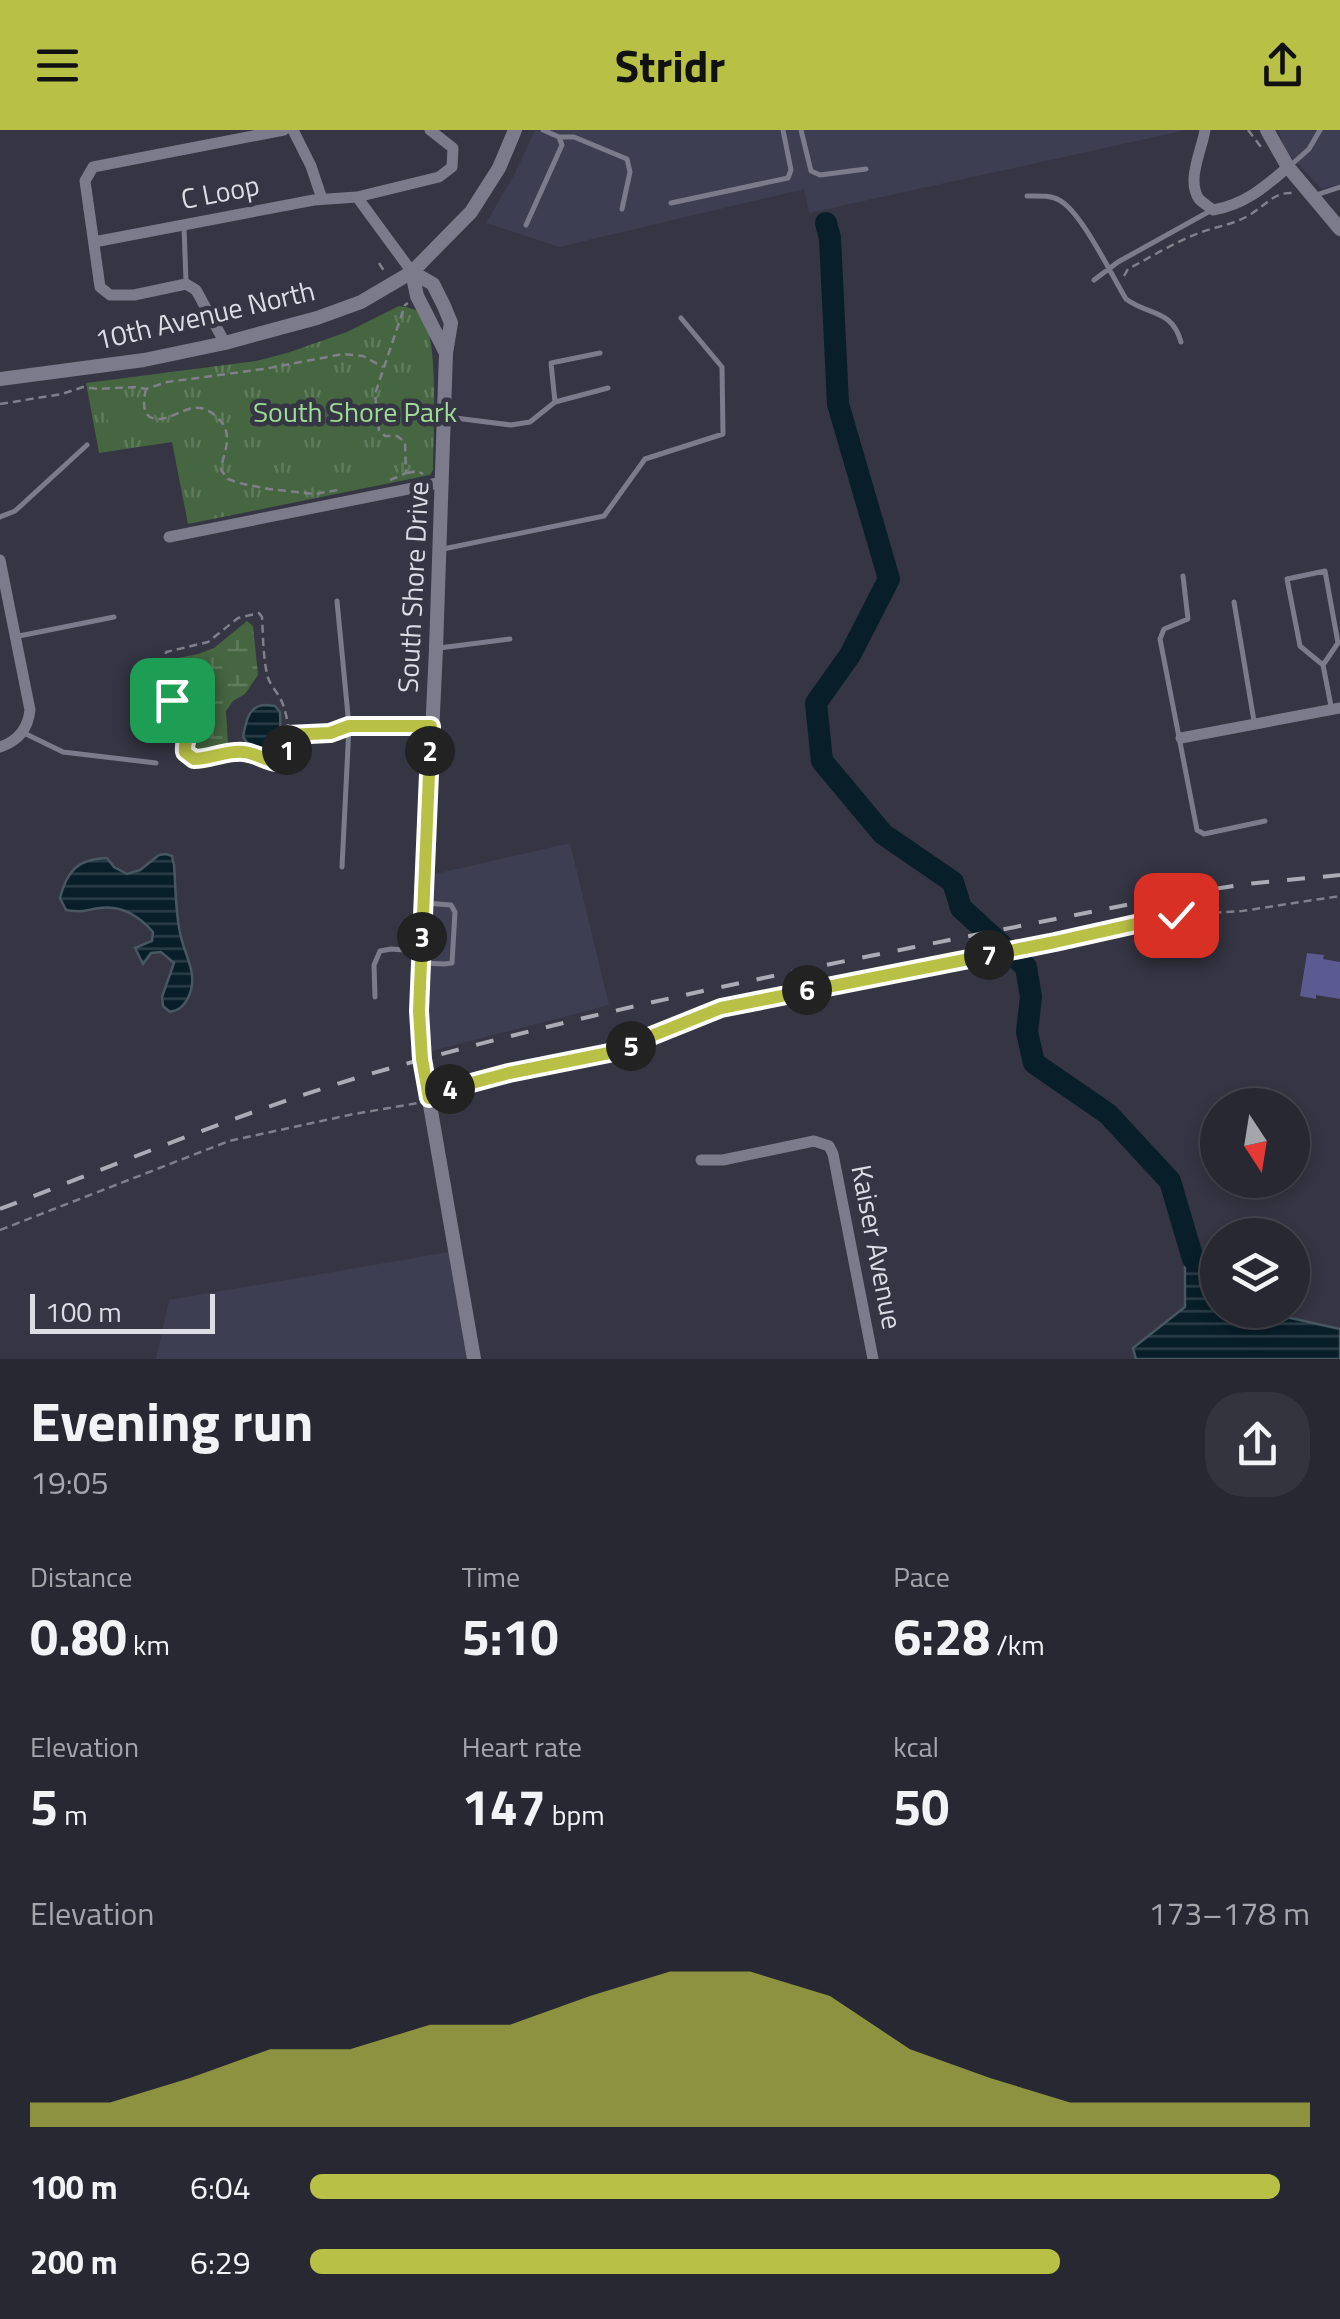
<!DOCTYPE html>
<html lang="en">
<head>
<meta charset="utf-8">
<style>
	body { margin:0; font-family:"Titillium Web",sans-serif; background:#34343e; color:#f1f3f6; height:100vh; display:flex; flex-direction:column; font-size:38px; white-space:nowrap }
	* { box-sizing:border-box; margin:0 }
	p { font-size:32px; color:#a5a6ac }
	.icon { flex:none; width:55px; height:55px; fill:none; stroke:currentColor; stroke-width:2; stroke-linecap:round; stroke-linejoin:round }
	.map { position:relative; height:1229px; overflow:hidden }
	.sheet { display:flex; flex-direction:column; background:#282832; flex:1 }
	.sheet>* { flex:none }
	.needle { width:65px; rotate:168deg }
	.tools { position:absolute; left:1200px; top:958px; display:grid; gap:20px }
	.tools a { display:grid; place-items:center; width:110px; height:110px; border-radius:50%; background:#282832; box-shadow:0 5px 15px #0003,0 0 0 2px #44444d; font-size:50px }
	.scale { position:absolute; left:30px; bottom:25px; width:185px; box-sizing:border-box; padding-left:10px; border:5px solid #dcdce5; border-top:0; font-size:28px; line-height:35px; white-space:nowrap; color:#dcdce5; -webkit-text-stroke:8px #353543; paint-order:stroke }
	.pin { position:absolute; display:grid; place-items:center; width:85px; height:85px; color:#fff; margin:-42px; border-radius:20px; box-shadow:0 5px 15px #0006 }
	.km { position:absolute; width:50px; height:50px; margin:-25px; border-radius:50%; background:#222; color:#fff; font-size:28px; line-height:50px; text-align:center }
	.round { display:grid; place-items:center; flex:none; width:105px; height:105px; border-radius:40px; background:#34343e }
	.summary { display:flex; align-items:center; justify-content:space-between; height:170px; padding:0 30px }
	h1 { font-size:55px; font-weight:700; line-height:75px }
	.stats { display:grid; grid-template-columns:repeat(3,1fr); gap:15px; height:170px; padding:10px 30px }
	.stats div { display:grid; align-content:center }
	.stats b { font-size:50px; font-weight:700 }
	.stats small { font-size:28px; font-weight:400 }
	.stats p { font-size:28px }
	.chart { height:280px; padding:20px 30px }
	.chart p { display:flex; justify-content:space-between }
	.chart svg { width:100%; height:180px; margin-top:10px; fill:#b9c046; opacity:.7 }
	ul { padding:0 30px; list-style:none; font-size:32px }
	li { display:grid; grid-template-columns:160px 120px 1fr; align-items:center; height:75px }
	li i { height:25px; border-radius:12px; background:#b9c046 }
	header { display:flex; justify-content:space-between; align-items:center; height:130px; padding:0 30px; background:#b9c046; color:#111; font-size:45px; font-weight:700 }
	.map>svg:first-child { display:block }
	.built { fill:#3d3e51 }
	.wetland { fill:url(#wetland-marsh) }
	.park { fill:url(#park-tufts) }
	.garden { fill:#456641 }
	.water { fill:url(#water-rules); stroke:#485761; stroke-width:2.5 }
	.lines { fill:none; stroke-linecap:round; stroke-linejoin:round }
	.river { stroke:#081e29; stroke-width:22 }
	.building { fill:#5b5a91 }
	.path { stroke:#80808b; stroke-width:2.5; stroke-dasharray:8 5; stroke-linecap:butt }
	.service { stroke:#7b7b8b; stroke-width:5 }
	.minor { stroke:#7b7b8b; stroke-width:11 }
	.tertiary { stroke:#7b7b8b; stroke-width:14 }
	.rail { stroke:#ababb5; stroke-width:4; stroke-dasharray:18 18; stroke-linecap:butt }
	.route-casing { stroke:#fff; stroke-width:20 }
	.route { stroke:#b9c046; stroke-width:12 }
	.labels { text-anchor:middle; stroke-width:9; stroke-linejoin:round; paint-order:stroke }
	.street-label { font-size:28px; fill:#dcdce5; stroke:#353543 }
	.park-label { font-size:28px; fill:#9cdc94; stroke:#353543 }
</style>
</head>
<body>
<header><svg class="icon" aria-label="menu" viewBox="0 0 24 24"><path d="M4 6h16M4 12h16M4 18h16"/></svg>Stridr<svg class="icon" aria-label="share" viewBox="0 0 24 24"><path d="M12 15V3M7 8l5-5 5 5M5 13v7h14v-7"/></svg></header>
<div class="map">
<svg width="1340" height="1229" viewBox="0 0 1340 1229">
	<defs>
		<pattern id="wetland-marsh" width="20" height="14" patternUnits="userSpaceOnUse" patternTransform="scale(2.5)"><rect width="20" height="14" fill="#456641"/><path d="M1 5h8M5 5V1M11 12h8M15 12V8" fill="none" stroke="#5f7b5c"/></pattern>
		<pattern id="park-tufts" width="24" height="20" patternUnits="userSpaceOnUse" patternTransform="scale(2.5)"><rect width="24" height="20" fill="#456641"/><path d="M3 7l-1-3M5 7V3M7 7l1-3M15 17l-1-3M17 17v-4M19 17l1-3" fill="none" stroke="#5f7b5c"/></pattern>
		<pattern id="water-rules" width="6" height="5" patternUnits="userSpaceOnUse" patternTransform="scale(2.5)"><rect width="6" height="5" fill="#081e29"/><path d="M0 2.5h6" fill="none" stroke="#2b3e48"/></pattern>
	</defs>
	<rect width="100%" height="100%" fill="#353543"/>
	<path class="built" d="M535,0H1187L809,83L804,59L559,117L486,93L514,45Z
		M1278,0H1340V54L1322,59L1286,21Z
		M570,713L609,875L428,922L425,881L435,744Z
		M449,1122L463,1188L466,1229H156L169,1170Z"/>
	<path class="wetland" d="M247,491L253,496L258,545L245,564L233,571L226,581L228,614L225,618L195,626L191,623L189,618C195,605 218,573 197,566C190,563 180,565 172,563L173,529L198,524L214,518Z"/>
	<path class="park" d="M399,176C406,177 415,178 421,184C440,207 433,307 433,340L430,345L188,394L172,312L99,323L86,253L256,231L287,223L347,202Z"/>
	<path class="garden" d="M135,266L140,295L110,302L105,274Z"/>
	<path class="water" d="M266,575L275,576L280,582L281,617L276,621L249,615L243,607C246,592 248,575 266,575Z
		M166,724L172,726L174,735C176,758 175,784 181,807C186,829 199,845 188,868C183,877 179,880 170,882L163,876L162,867L174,833L161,822L151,823L143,834L135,818L152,811L153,802C139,786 122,775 100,778C84,780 83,783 66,780L60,768C67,741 77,729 107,728L114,737L127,744L140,740L159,725Z
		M1185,1099L1217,1150L1218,1180H1255L1340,1199V1229H1136L1133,1218L1185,1177Z"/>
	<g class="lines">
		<path class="river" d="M826,93L830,108L838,274L889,449L850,525L816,573L822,631L883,704L953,752L961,778L1026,837L1031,867L1027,902L1034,933L1108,984L1170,1051L1193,1129"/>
	</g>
	<path class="building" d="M1307,823L1324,825L1323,829L1340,832V869L1316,865V869L1300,866Z"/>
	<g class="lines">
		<path class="path" d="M1248,0L1261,17
			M379,133L386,144
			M1124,146L1128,139C1151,127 1175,112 1199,103C1217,96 1234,95 1251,84C1266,75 1274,62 1292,63
			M146,259C143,271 141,290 159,289C180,288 194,265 218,288C224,294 227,300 227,309C227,319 222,330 221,340L228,349L239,353L269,359L315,364L338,360
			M0,274L62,264L83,257L98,259L136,257L146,259L167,252L264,239L343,224L363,226L383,237
			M407,343L417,341L423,344
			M390,350L406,343L405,312L397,306H385L379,300L375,264L405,175L408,173
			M259,483L262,487C263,505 263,525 267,544C269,555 278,562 282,572C289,589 294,622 276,632C265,630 255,623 244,622C226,620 211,629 194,629L185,622C183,602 201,597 193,576L185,572L166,569L163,564L166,522L208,512L238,488Z
			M288,605L331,603L338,600
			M443,961L509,943L609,923L721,878L1055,812L1175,785L1242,781L1340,766
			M0,1100L229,1011L354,984L418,973"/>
		<path class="service" d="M801,0L811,41L820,45L866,39
			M559,7H574L627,29L630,42L622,79
			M1291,35L1309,19L1320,0
			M1316,65L1340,57
			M1027,66C1038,66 1050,65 1059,70C1081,81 1112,146 1126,169C1149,186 1172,179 1181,212
			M671,73L788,48L791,40L783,0
			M526,95L562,15L559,7L543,0
			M184,97L186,151
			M1094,150L1118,132L1210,81
			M555,272L551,233L600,223
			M447,287L511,295L530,292L555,272L608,258
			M0,387L15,381L87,315
			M443,419L604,386L645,329L723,304L722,237L681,188
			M1183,446L1188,489L1164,499L1160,509L1197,700L1204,704L1265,691
			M337,471L349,596L342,737
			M1234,472L1254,591
			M19,506L114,487
			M439,518L510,509
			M1323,535L1300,516L1287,449L1325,441L1338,513L1323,535L1331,576
			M349,596H428
			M24,603L63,622L156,633
			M424,833L444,834L452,833L455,782L451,775L425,773
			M375,867L374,835L380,821L391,819L418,821"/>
		<path class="minor" d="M293,0L311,36L322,69
			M1205,0C1202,20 1186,50 1199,69C1203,73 1208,76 1213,80C1244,75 1265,57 1288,37
			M357,67L412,142
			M94,112L314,70L357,67L439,47L452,37L453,18L430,0
			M225,213L196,160L186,154L134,165H110L100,157L85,51L93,37L284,0
			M169,407L443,352
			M0,430L30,580C28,599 18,611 0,617
			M1181,608L1340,578
			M701,1030H723L814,1011L829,1016L833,1024L873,1229"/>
		<path class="tertiary" d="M1267,0L1288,37L1340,99
			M412,142L433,154L444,176L451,193L446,223L436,519L419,881L422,929L474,1229
			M412,142L417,166L446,223
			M0,249L144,230L225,213L317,188L361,172L412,142L471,82L499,38L515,0"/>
		<path class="rail" d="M0,1079C120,1033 239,983 363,946C628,869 900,821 1170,766L1246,754L1340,745"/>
	</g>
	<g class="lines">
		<g class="route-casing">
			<path id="route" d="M172,570L193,576C200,595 183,604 185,622L194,629C211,629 226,620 244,622C255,623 265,630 276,632C288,627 287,616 288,605L330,603L349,596H431L419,881L422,929L429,968L438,962L509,943L609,923L721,878L1055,812L1176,785"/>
		</g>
		<use href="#route" class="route"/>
	</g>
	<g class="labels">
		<g class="street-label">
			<text transform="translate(220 62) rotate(-11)" y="10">C Loop</text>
			<text transform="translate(205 185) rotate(-13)" y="10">10th Avenue North</text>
			<text transform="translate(413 457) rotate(-87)" y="10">South Shore Drive</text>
			<text transform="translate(877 1117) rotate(79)" y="10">Kaiser Avenue</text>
		</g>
		<g class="park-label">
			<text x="355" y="292">South Shore Park</text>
		</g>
	</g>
</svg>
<div class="tools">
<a><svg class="needle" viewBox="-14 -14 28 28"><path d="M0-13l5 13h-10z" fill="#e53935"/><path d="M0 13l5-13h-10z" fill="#a5a6ac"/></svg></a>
<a><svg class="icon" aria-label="layers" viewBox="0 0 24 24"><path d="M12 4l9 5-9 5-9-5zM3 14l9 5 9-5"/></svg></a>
</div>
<div class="scale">100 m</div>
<div class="pin" style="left:172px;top:570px;background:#1e9e55"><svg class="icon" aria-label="arrive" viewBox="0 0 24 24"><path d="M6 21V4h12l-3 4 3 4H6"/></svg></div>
<div class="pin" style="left:1176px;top:785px;background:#d93025"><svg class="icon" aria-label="check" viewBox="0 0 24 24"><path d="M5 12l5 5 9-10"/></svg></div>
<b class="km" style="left:287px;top:620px">1</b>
<b class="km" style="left:430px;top:621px">2</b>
<b class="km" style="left:422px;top:807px">3</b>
<b class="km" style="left:450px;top:959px">4</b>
<b class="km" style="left:631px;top:916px">5</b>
<b class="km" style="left:807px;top:860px">6</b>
<b class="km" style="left:989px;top:825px">7</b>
</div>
<section class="sheet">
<div class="summary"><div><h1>Evening run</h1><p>19:05</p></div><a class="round"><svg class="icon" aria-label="share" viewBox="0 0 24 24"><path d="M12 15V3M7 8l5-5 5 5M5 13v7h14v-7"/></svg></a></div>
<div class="stats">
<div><p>Distance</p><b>0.80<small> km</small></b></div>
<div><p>Time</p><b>5:10</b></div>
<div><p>Pace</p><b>6:28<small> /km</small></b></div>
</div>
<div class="stats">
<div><p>Elevation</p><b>5<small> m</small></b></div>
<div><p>Heart rate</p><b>147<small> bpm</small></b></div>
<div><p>kcal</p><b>50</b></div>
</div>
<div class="chart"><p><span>Elevation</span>173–178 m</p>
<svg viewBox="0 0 160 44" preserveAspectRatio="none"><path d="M0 44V38L10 38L20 32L30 25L40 25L50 19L60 19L70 12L80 6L90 6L100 12L110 25L120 32L130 38L140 38L150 38L160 38V44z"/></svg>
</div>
<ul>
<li><b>100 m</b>6:04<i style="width:97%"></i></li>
<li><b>200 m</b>6:29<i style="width:75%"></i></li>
</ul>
</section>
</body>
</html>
